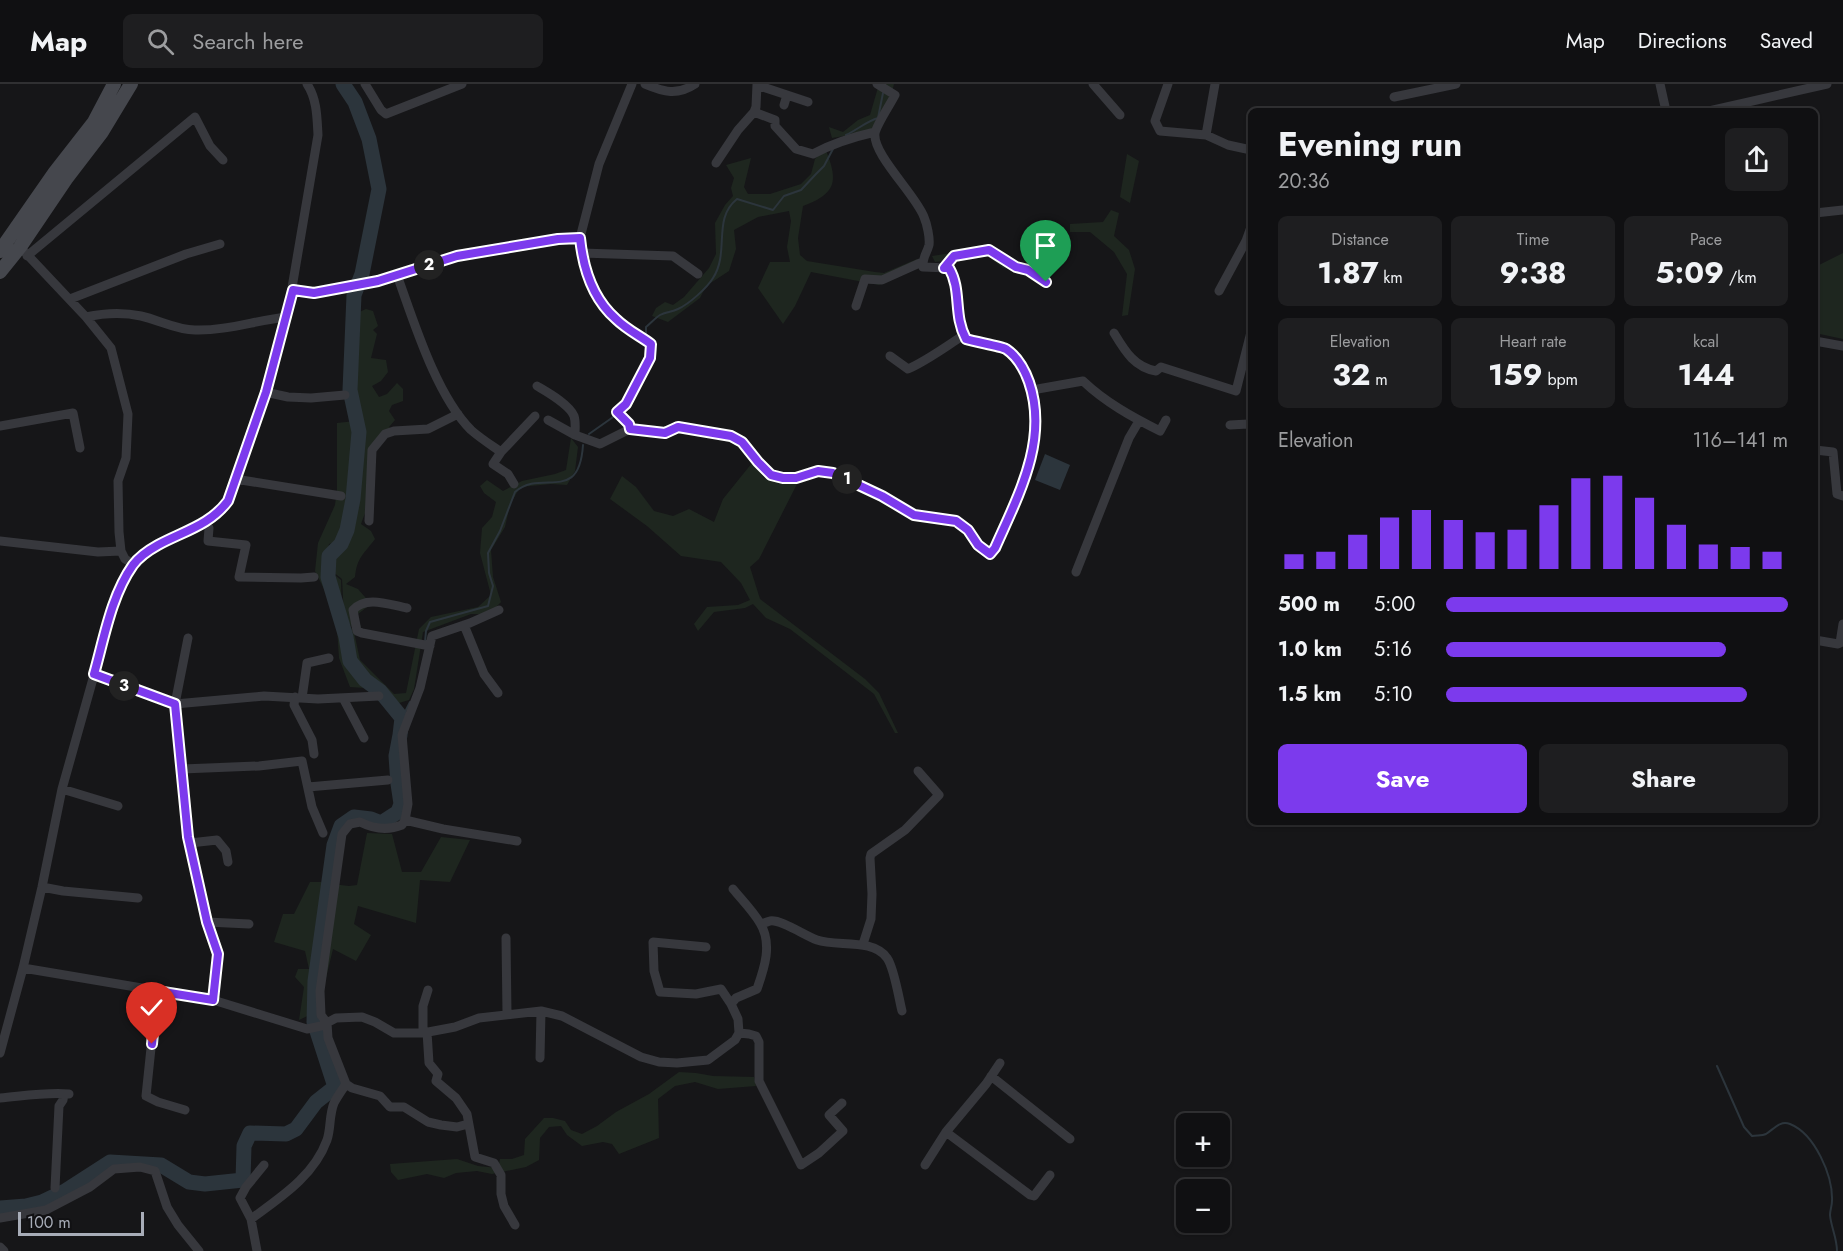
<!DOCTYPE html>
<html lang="en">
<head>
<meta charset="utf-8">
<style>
	body { margin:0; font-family:Jost,sans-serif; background:#1e1e20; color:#f1f3f6; height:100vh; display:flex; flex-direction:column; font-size:22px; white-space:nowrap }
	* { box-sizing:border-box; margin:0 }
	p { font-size:20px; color:#9c9d9f }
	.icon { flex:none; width:33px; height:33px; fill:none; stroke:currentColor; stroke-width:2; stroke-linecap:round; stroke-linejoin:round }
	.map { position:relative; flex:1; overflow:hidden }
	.details { position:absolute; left:1248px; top:24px; width:570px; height:717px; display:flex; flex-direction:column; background:#101012; border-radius:9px; box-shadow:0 2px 4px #0004,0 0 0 2px #303032 }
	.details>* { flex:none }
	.buttons { position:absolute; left:1176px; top:1029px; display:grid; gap:12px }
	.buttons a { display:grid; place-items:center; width:54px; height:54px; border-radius:9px; background:#101012; box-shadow:0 2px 4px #0004,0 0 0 2px #303032; font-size:30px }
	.scale { position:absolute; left:18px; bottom:15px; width:126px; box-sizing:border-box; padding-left:6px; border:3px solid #a8adb8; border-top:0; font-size:16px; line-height:21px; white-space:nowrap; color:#a8adb8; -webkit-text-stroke:4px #111113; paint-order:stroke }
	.pin { position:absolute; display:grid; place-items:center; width:51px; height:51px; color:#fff; margin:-62px -26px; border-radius:50% 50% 50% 0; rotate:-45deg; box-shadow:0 0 6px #0007 }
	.pin .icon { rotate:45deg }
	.km { position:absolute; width:30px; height:30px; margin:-15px; border-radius:50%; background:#222; color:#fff; font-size:16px; line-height:30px; text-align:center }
	.round { display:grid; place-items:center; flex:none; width:63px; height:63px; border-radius:9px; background:#1e1e20 }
	.overview { display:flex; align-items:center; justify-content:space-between; height:102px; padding:0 30px }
	h1 { font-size:33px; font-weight:700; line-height:45px }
	.stats { display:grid; grid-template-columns:repeat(3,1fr); gap:9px; height:102px; padding:6px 30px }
	.stats div { display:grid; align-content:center; border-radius:9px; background:#1e1e20; text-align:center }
	.stats b { font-size:30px; font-weight:700 }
	.stats small { font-size:16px; font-weight:400 }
	.stats p { font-size:16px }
	.chart { height:168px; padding:12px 30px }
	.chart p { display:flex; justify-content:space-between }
	.chart svg { width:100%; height:108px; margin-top:6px; stroke:#7c3aed; stroke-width:6 }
	.primary-button { display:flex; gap:12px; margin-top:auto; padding:12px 30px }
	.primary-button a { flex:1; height:69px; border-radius:9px; background:#7c3aed; color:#fff; font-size:24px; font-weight:700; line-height:69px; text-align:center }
	.primary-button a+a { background:#1e1e20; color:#f1f3f6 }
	ul { padding:0 30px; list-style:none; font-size:20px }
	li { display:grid; grid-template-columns:96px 72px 1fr; align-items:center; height:45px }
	li i { height:15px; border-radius:8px; background:#7c3aed }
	header { display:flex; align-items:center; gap:36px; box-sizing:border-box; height:84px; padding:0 30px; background:#101012; border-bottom:2px solid #303032 }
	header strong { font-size:28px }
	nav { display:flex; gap:33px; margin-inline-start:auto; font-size:21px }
	.search { width:420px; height:54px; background:#1e1e20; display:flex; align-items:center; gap:15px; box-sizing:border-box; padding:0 21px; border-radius:9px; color:#9c9d9f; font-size:22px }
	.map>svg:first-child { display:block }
	.green { fill:#1e261f }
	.water { fill:#2c353c }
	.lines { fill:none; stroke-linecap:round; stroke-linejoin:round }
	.stream { stroke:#2c353c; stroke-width:2 }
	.river { stroke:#2c353c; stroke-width:15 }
	.street { stroke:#37383d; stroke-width:9 }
	.secondary { stroke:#45474d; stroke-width:14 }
	.route-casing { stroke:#fff; stroke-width:12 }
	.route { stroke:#7c3aed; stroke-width:8 }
</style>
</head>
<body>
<header>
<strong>Map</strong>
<div class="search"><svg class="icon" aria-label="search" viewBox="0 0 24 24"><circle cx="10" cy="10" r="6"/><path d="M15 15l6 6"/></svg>Search here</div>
<nav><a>Map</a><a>Directions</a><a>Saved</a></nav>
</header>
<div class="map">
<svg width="1843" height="1167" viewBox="0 0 1843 1167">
	<rect width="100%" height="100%" fill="#161618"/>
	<path class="green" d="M879,0H894L887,28L869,48L832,54L829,43L843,48L858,36L870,31Z
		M825,64C838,96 838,109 803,122L798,154L800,171L807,177L875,188L884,189L917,175L916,183L879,201L811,188L795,222L783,240L758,204L770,178H790L787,163L791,137L789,127L758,133L734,146L736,165L729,187L706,202L700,214L668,238L652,232L656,224L665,218L673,221L684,213L709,184L716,170L715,139L725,121L733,112L731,104L734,94L726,81L751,74L744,103L748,110H770L801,100L811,90L815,75Z
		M1127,70L1139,77L1130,119L1120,113Z
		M1111,126L1119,129L1114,152L1129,166L1135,185L1128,231L1122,232L1127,190L1114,168L1090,148H1070V140L1103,138Z
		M990,163L1026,189L1003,184L988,172L935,178L932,172Z
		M1843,169V255L1815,249V183Z
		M366,225L373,227L378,242L373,246L377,250L371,274L386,276L388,288L381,297L372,302L379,313L387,310L397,299L403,305V317L392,321L389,327L395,336L389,343L393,347L373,364L368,421L361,440L371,447L375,455C364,470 357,473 355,493L346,500L358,505L371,520L358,530V539L361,542L358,552L344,532L342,495L327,483L330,460L349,456V429L356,427L354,418L360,345L355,291L353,286L356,258L353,246L355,230Z
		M355,337L357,364L348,386L353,409L346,418L347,454L329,460L325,483L341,496L342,530L354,548L360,576L394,610L406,609L419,545L431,533L478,523L491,511L480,469L482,444L492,433L496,418L484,409L480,402L487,396L503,407L522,397L555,390L566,386L571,354L578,363L575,387L567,401L551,400L520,403L510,421L505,443L491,466L493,493L501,518L489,530H471L423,548L414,605L409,616L399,619L379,605L350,603L339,574L337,544L329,515L315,487L318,459L335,421L337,405V339Z
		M752,379L764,394L797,400L759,475L750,483L760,515L865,595L879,609L898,649H895L874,610L790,545L766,534L753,520L745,524L714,528L698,547L694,540L707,523L738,521L750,516L741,499L721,478L681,472L647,442L610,415L622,392L636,403L654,427L673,432L689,425L714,438L723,415Z
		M367,749L392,750L402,788H421L441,753L470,756L450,798L420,796L416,839L358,822L354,840L371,851L356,877L333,865L318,927L299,936L304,903L295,893L298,885H309L305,867L274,858L283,830H294L310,798H322L327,771L335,778L332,800L349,802L357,801Z
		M679,988L696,989L713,992L754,993L756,1002L718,1005L695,998L675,1002L658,1015L659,1054L619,1070L612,1060L603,1058L582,1062L567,1051L561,1042L549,1043L540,1054L539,1076L526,1083L492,1090L477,1087L456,1089L444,1094L427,1090L398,1096L391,1088L390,1080L457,1075L478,1082L498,1084L500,1075H512L524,1071L525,1055L544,1034H553L565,1037L571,1046L582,1050L597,1042L616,1028L649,1010Z"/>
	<path class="water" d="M1045,370L1070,381L1060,406L1035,396Z"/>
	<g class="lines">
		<path class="stream" d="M846,51C857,46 867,37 878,34L883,9
			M646,252V243C650,240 655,234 660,231C665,228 672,228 678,225C689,220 707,204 713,194C730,168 712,135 737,115L773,126L784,112L801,106L816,90L824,82L834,63
			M634,312L641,298
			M589,350L616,331
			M425,558L426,547L430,538L488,522L493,502L489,489L488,469L500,447L515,408C542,384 579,421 583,361
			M402,634L410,618
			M1717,982L1744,1043L1752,1052C1757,1051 1762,1052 1766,1050C1774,1045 1780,1036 1790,1040C1815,1050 1833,1092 1832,1117C1832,1122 1830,1126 1830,1131C1831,1143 1837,1154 1837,1167"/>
		<path class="river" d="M0,1124L26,1122L42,1118L65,1107L110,1078L161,1081L189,1098L205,1100L243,1096L244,1062L250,1049L286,1050L296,1045L316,1018L335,1003L314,938L315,897L334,761L341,742L354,733L371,735L381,739L398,728L401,720L398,700L396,672L400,651L402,634L380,607L365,596L350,577L346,553L328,493L329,472L341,460L347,446L353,415L359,348L350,306L354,211L362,190L379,105L369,55L355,18L343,0"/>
		<path class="street" d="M365,0L381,26L386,30L462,0
			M645,0C664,8 677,12 695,0
			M1093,0L1120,31
			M1168,0L1155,37L1160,47L1206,51
			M1215,0L1206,51L1228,61L1251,66
			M1660,0L1666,27
			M757,1L787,11L784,21
			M787,11L808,18
			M1394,13L1456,0
			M1709,27L1827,0
			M754,28L775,36V42L796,65L813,70C833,59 853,53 875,48
			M716,79L738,46L754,28L756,23L757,0
			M1815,129L1843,126
			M20,163L86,233L111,264L128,330L126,374L118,397L119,448L121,467L125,475L133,480
			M582,169L673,172L698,190
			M27,172L195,33L210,62L223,76
			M944,184L954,172L989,166L1016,183L1028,186L1045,198
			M397,191C414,238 436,311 471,346C480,354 491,361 501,368
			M293,206L314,209L378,197L457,172L557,155L580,154
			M1219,207L1246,157L1251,143
			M70,215L186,170L220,160
			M856,222L865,195L882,196L922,178
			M86,233C104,229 123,228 141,232C159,236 177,246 195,246C226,247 257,236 287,233
			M1114,249C1125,267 1134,283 1156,287L1161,283L1236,307L1251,248
			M1815,257L1843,262
			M890,272L908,285C928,276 945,263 964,251
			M537,302C547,308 569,320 574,332C576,338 575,345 575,351
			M1032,306L1083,297C1105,318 1132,333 1160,347L1166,336
			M265,308L288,313L311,314L345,311
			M548,336L575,351L600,360L630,345L665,349L678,343L731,352L742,358L758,378L771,391L783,395L796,394L818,387L833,389L882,412L914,431L956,437L968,446L978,461L990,469L995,464C1018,412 1049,356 1029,298C1024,285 1018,273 1006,265C1000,262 975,258 966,255C953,231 962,205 949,184L923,183C922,174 927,169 929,161C930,154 927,140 924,133C916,111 872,70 875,49C877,40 890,21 895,11L877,0
			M1230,341L1248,340L1251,343
			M0,342L73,329L80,364
			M630,345L629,340L617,328L625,320L650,274L651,260L617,237L603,222L589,193L582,169L580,154L599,80L632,0
			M1815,366L1833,368L1837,410L1843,412
			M235,395L341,412
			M514,400L508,390L493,380L501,368L535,332
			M369,437L372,366L385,350L394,347L428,345L458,330
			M206,438L209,444L208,457L246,461L239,493L301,494L314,493
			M0,457L98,468L121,467
			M1076,488L1129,354L1139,337
			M407,524C390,521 366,511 353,526L357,547L362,549L430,562
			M464,541L484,590L498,609
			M1815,556L1838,560L1840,559L1843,540
			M94,590L175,620L264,612L318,615L379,612
			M295,613L294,621L312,656L314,670
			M302,614L307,579L329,574
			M343,614L364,654
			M182,685L259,682L302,677L312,723L323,749
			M308,703L388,696
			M62,705L118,722
			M405,736L443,745L517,757
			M190,759L217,756L226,767L228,778
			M42,803L63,807L138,814
			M207,838L249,840
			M761,840C762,840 769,837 770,837C781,835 805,852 817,856C837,863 873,854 887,874C894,883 899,915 902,927
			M506,854L507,930
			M863,860L871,835L872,810L870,774L871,770L905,746L939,711L918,687
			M23,884L213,916L218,870L207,838L188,753L175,620L188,554
			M157,907L146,1012L158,1018L185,1026
			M213,916L307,945L321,942L336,934L362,933L375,938L394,949H423L455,943L479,934L541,927L562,932L641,973L659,978L677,979L708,976L735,956L739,949L738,935L731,920L721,905L696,910L660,908L654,887L653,858L706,863
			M731,920L736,914L757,905C764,885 773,860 760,839C753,827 742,816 733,805
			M427,948L429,979L438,990L436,997L456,1014L467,1030L475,1073L494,1079L501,1091V1110L504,1122L515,1141
			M423,949V922L428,906
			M739,949L749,950L756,952L759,958V997L801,1081L819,1069L843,1047L829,1031L842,1019
			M0,969L23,884L42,803L62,705L112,527C118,512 123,494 133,481C153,454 197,451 220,428C223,425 226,421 228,418L265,308L287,233L318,51C317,33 317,15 307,0
			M540,974L541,927
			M991,992L1070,1055
			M0,1014C23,1012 46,1008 69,1010
			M468,1040L457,1043L441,1041L428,1038L404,1023H390L380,1012L352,1004L346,1000L328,954L327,939L321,931L320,907L342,750L350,740L360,738C374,745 387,747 402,741L405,736L408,720L402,651L420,604L432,552L470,539L499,526
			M946,1048L1030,1111L1034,1112L1050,1091
			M925,1081L946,1048L986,1000L1000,979
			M55,1104L59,1022L63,1016L64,1010
			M0,1134L46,1126L90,1103L114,1085L140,1083L155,1087L167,1123L178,1141L199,1167
			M251,1135C281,1113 314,1092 327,1056C331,1045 329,1031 334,1019C337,1013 342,1006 346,1000
			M0,1163L4,1167
			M257,1167L251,1135L240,1114L246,1103L264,1081"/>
		<path class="secondary" d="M0,167L55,88L94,38L114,0
			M0,188L20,163L66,95L102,48L131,0"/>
	</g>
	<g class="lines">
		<g class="route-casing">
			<path id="route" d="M152,960L157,907L213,916L218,870L207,838L188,753L175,620L94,590C104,555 111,512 133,481C139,473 149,466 158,461C184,447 210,441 228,417L266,308L293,206L314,209L378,197L457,172L558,155L580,154C583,183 593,215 616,235C626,245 640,252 651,260L650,274L626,320L617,328L629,340L630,345L665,349L678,343L731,352L742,358L758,378L771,391L783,394H796L818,387L833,389L882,412L914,431L956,437L968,446L978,461L990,470L995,464C1018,412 1049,356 1029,298C1024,284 1018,273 1006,265C1000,262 975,258 966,255C953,231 962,206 949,184H944L954,172L989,166L1016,183L1028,186L1046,198"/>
		</g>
		<use href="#route" class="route"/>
	</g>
</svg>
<div class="buttons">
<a>+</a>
<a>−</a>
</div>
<div class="scale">100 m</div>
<div class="pin" style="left:1046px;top:198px;background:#1e9e55"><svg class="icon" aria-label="arrive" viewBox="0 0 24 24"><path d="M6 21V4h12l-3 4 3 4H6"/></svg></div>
<div class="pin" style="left:152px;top:960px;background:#d93025"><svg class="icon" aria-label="check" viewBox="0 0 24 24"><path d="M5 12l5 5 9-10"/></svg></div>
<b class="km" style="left:847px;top:395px">1</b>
<b class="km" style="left:429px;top:181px">2</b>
<b class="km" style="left:124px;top:602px">3</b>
<section class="details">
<div class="overview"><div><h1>Evening run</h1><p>20:36</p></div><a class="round"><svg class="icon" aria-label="share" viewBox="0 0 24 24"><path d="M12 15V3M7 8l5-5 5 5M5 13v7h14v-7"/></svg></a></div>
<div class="stats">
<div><p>Distance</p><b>1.87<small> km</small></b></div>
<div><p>Time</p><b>9:38</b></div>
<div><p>Pace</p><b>5:09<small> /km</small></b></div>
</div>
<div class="stats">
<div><p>Elevation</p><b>32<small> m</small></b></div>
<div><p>Heart rate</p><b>159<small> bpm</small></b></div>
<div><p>kcal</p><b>144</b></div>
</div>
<div class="chart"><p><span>Elevation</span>116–141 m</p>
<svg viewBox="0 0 160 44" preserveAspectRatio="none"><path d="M5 44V38M15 44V37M25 44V30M35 44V23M45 44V20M55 44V24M65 44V29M75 44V28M85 44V18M95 44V7M105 44V6M115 44V15M125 44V26M135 44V34M145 44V35M155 44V37"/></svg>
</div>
<ul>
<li><b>500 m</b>5:00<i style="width:100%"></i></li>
<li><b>1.0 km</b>5:16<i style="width:82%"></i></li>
<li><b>1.5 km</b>5:10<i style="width:88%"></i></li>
</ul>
<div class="primary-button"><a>Save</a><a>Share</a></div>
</section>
</div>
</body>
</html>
